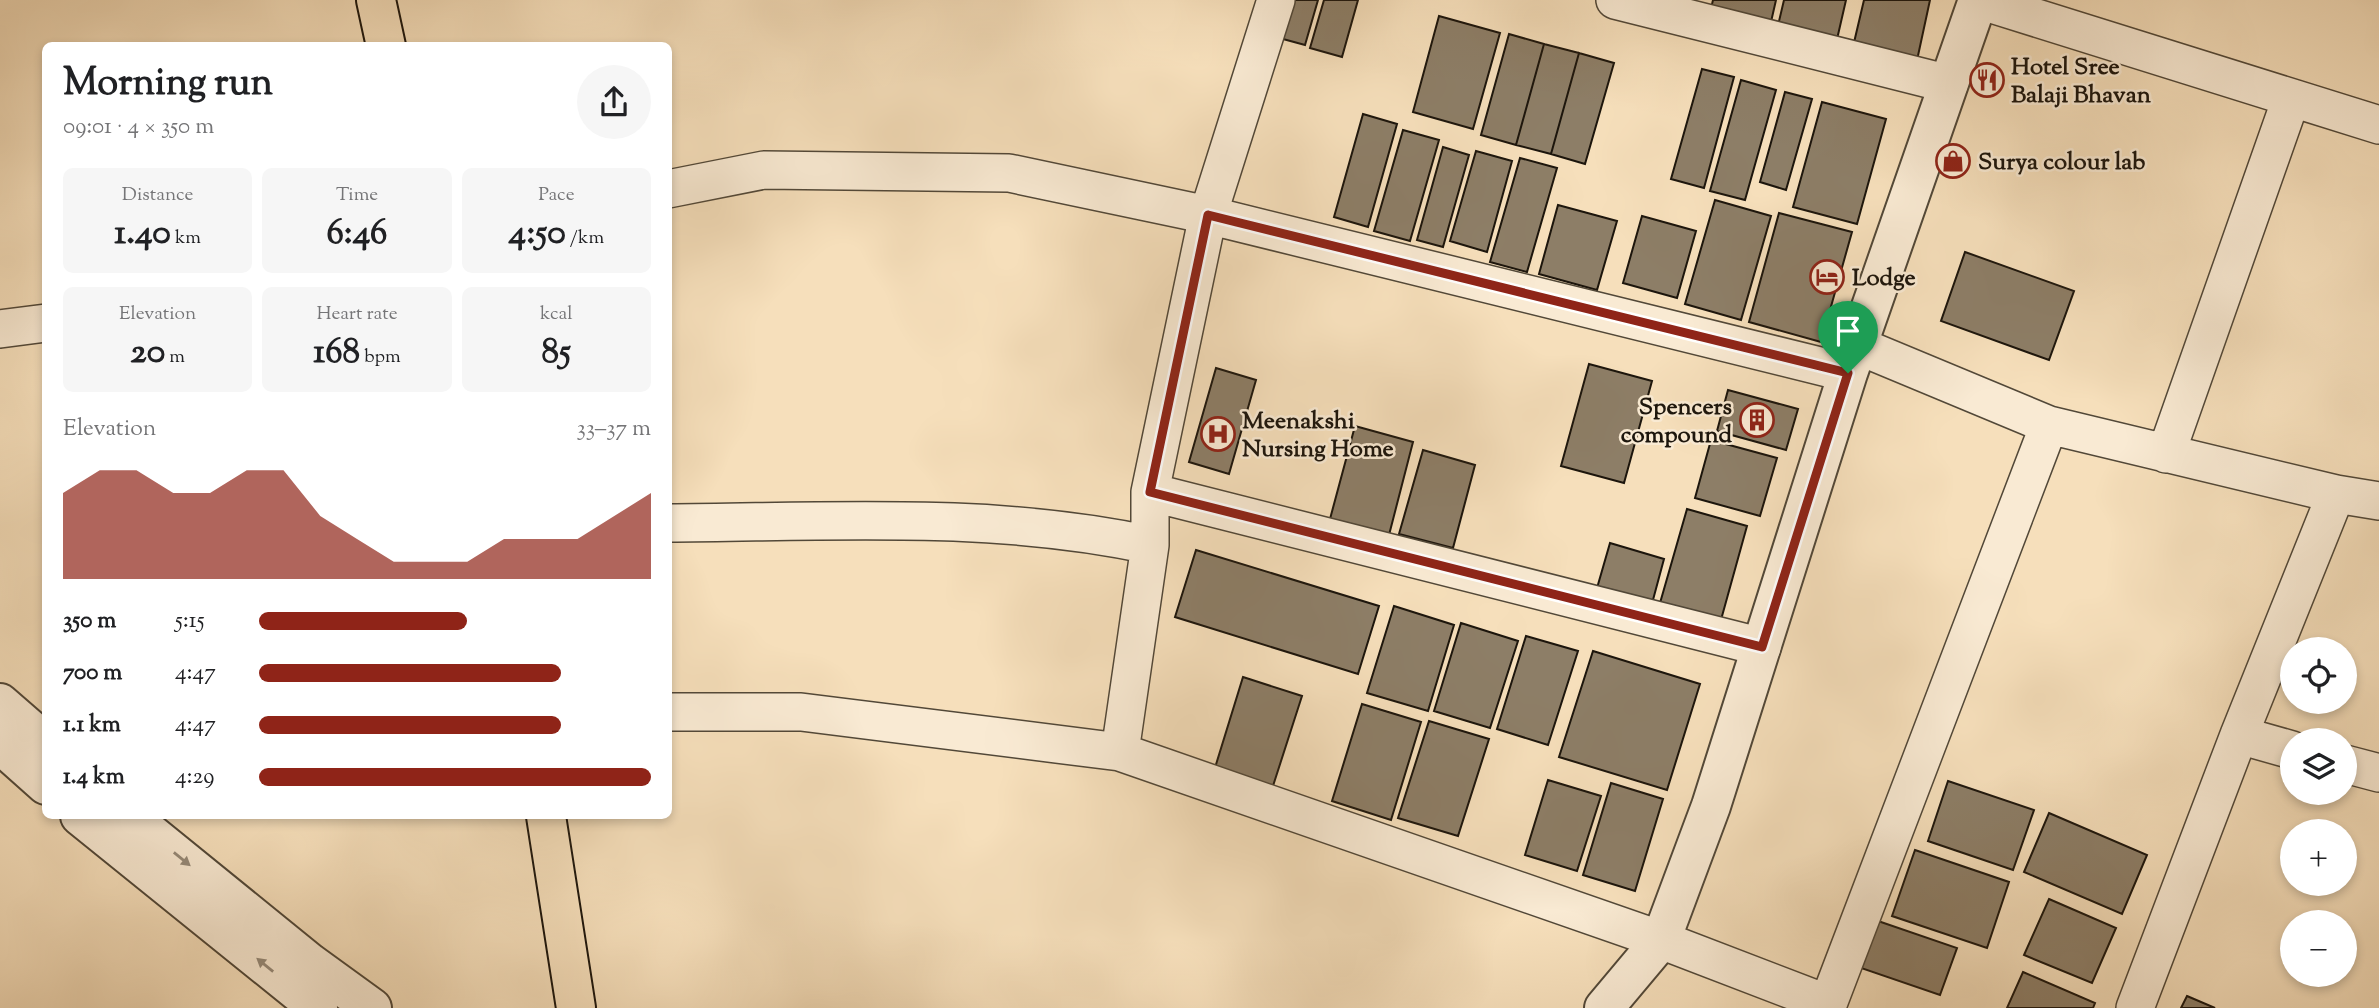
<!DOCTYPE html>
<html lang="en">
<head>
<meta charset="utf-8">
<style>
	body { margin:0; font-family:"Sorts Mill Goudy",serif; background:#f6f6f6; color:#202124; height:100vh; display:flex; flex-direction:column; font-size:26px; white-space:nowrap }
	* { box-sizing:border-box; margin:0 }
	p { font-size:23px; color:#757577 }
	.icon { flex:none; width:38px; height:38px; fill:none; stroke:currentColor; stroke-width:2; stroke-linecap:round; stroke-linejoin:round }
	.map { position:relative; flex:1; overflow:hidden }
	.details { position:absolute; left:42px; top:42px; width:630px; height:777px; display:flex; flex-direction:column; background:#fff; border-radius:10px; box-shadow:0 4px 10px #0003 }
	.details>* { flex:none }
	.tools { position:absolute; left:2280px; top:637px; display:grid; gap:14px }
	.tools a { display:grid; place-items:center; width:77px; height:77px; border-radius:50%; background:#fff; box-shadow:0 4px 10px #0003; font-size:35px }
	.pin { position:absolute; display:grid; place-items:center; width:60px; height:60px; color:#fff; margin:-72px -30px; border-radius:50% 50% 50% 0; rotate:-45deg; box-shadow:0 0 7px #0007 }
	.pin .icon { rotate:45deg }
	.round { display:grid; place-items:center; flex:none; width:74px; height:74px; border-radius:37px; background:#f6f6f6 }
	.head { display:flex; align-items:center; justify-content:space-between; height:119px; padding:0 21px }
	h1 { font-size:38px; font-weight:800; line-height:52px }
	.metrics { display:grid; grid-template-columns:repeat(3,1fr); gap:10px; height:119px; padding:7px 21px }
	.metrics div { display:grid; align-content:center; border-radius:10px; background:#f6f6f6; text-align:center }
	.metrics b { font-size:35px; font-weight:800 }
	.metrics small { font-size:19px; font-weight:400 }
	.metrics p { font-size:19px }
	.chart { height:196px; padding:14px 21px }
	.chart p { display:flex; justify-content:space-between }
	.chart svg { width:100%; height:126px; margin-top:7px; fill:#8f2418; opacity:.7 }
	ul { padding:0 21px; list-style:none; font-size:23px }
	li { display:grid; grid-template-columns:112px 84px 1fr; align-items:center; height:52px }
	li i { height:18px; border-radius:9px; background:#8f2418 }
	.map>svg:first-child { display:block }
	.building { fill:#8d7e67; stroke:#1c150c; stroke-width:2 }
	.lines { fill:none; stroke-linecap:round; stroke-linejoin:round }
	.minor-casing { stroke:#524838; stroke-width:40 }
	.tertiary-casing { stroke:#524838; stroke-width:42 }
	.trunk-casing { stroke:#1c150c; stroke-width:42 }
	.minor { stroke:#f9ead3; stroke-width:37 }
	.tertiary { stroke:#f9ead3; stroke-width:38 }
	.trunk { stroke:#f6dfbb; stroke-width:38 }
	.oneway { fill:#968a79 }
	.route-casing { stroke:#fff; stroke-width:14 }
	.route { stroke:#8f2418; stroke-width:9 }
	.labels { text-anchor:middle; stroke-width:5; stroke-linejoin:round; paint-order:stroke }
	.poi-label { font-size:24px; font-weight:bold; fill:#1c150c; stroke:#f9ead3; text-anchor:start }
</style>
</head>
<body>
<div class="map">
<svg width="2379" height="1008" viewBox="0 0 2379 1008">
	<rect width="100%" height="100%" fill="#f6dfbb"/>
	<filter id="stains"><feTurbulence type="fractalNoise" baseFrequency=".00286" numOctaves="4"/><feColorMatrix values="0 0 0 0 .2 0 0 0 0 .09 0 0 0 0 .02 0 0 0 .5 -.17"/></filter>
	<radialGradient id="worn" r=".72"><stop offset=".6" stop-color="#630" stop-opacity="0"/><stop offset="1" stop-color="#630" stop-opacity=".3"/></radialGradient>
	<path class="building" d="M1282,0H1318L1305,45L1272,36Z
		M1324,0H1358L1342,57L1310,48Z
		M1713,0H1776L1768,35L1708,21Z
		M1784,0H1846L1835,48L1776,34Z
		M1864,0H1930L1916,65L1852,51Z
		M1439,16L1500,33L1473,129L1413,112Z
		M1509,34L1544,44L1516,145L1481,135Z
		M1544,44L1579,53L1551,154L1516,145Z
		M1579,53L1614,63L1585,164L1551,154Z
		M1702,69L1734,77L1704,188L1671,179Z
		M1741,80L1776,90L1745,200L1710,191Z
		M1785,92L1812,99L1786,190L1760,182Z
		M1822,102L1886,119L1857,224L1793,207Z
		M1363,114L1397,124L1368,227L1334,217Z
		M1403,130L1439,140L1410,241L1374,231Z
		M1443,147L1469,155L1443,247L1417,240Z
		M1476,151L1512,161L1487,252L1450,241Z
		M1520,158L1557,168L1527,272L1490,262Z
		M1715,200L1771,216L1741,320L1685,304Z
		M1558,205L1617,221L1597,290L1539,274Z
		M1779,213L1852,232L1821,342L1749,322Z
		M1642,216L1696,231L1677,298L1623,283Z
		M1965,252L2074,291L2049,360L1941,321Z
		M1589,364L1652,381L1624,483L1561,466Z
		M1216,368L1256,380L1229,474L1189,462Z
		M1728,390L1798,409L1786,450L1717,431Z
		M1355,426L1413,442L1389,535L1330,519Z
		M1711,440L1777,458L1760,516L1695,498Z
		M1423,450L1475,465L1453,548L1399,534Z
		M1687,509L1747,526L1719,627L1658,610Z
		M1610,543L1664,559L1650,611L1595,595Z
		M1196,550L1379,606L1358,674L1175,617Z
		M1394,606L1454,625L1428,711L1367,693Z
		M1461,623L1518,641L1490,728L1434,711Z
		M1526,636L1578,651L1548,745L1497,729Z
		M1593,651L1700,684L1667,790L1559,757Z
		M1243,677L1302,696L1272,789L1214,771Z
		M1362,704L1421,722L1391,820L1332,801Z
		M1429,721L1489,739L1458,836L1398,818Z
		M1548,780L1601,796L1577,871L1525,855Z
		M1948,781L2034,810L2013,870L1928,841Z
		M1611,783L1663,799L1635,891L1583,875Z
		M2049,813L2147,855L2122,914L2024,872Z
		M1915,850L2009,882L1987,948L1892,916Z
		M2049,899L2116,928L2092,983L2024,955Z
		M1878,921L1957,948L1940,995L1861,968Z
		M2023,972L2095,1003L2093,1008H2007Z
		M2187,996L2215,1008H2181Z"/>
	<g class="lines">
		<g class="minor-casing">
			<path id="minor" d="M1615,0L1949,84
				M1979,0L2379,125
				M668,189L764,170L1009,173L1208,215L1276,0
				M0,329L46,323
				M1859,346L2049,425L2336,494L2379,501
				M2166,454L2291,99
				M1150,492L1762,647
				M668,523C829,522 992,511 1150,545
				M668,712H801L1120,752L1661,940L1828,1004L2049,425
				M2239,735L2292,750
				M1120,752L1150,545V492L1208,215L1848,373
				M2345,764L2379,773
				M2135,1008L2239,735L2336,494"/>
		</g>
		<g class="tertiary-casing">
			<path id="tertiary" d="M0,703L46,743
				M0,744L46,785
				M80,816L318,1008
				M129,816L310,963L372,1008
				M1604,1008L1661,940L1711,806L1848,373L1978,0"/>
		</g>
		<g class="trunk-casing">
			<path id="trunk" d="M376,0L386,46
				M546,816L576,1008"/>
		</g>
		<use href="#minor" class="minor"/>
		<use href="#tertiary" class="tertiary"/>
		<use href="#trunk" class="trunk"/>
	</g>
	<defs><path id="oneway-solid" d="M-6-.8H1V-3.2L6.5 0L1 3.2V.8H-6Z" transform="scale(1.75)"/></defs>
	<g class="oneway">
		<use href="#oneway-solid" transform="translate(182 859) rotate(39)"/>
		<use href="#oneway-solid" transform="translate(265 965) rotate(-141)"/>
	</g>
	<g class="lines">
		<g class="route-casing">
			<path id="route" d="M1208,215L1848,373L1762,647L1150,492Z"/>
		</g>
		<use href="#route" class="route"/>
	</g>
	<defs>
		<g id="restaurant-ring" transform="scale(1.75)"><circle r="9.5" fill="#f9ead3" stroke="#8f2418" stroke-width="1.5"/><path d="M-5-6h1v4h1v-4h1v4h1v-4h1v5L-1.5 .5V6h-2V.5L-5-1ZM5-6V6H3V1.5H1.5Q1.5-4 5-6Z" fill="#8f2418"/></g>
		<g id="shop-ring" transform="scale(1.75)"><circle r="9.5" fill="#f9ead3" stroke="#8f2418" stroke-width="1.5"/><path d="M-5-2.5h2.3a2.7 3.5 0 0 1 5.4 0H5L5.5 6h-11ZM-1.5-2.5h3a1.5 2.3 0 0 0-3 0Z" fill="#8f2418"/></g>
		<g id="hotel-ring" transform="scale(1.75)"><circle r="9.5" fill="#f9ead3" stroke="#8f2418" stroke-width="1.5"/><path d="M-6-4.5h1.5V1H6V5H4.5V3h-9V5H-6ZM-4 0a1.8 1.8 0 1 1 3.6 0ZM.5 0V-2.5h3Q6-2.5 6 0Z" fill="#8f2418"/></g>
		<g id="building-ring" transform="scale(1.75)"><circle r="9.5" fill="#f9ead3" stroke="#8f2418" stroke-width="1.5"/><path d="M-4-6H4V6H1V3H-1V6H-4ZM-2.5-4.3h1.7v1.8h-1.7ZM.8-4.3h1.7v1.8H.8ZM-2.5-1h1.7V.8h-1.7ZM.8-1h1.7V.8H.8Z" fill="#8f2418"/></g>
		<g id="hospital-ring" transform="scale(1.75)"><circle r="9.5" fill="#f9ead3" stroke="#8f2418" stroke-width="1.5"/><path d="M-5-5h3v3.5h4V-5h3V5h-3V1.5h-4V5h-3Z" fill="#8f2418"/></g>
	</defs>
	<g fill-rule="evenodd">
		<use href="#restaurant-ring" x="1987" y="80"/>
		<use href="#shop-ring" x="1953" y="161"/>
		<use href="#hotel-ring" x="1827" y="277"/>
		<use href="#building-ring" x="1757" y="420"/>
		<use href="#hospital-ring" x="1218" y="434"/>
	</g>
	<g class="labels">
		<g class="poi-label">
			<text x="2011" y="74">Hotel Sree<tspan x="2011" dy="28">Balaji Bhavan</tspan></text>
			<text x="1978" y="169">Surya colour lab</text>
			<text x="1852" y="285">Lodge</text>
			<text x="1732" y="414" text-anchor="end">Spencers<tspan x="1732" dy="28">compound</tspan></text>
			<text x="1242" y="428">Meenakshi<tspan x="1242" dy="28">Nursing Home</tspan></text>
		</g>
	</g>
	<rect width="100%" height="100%" filter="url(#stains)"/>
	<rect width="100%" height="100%" fill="url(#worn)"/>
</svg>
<div class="tools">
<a><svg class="icon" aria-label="locate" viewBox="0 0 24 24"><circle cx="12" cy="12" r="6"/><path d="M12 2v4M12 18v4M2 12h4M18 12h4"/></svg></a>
<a><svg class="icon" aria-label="layers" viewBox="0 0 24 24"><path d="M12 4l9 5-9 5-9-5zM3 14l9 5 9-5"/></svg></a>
<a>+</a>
<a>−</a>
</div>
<div class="pin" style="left:1848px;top:373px;background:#1e9e55"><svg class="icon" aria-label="arrive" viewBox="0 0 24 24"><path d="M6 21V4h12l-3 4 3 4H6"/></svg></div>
<section class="details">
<div class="head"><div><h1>Morning run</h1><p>09:01 · 4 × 350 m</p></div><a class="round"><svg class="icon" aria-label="share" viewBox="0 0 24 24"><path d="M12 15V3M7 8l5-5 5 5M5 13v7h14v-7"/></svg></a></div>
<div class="metrics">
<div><p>Distance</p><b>1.40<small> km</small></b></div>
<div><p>Time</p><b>6:46</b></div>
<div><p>Pace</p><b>4:50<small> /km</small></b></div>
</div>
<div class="metrics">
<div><p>Elevation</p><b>20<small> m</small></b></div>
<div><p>Heart rate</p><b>168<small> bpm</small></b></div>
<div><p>kcal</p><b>85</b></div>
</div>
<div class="chart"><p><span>Elevation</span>33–37 m</p>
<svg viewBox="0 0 160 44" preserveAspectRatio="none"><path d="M0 44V14L10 6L20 6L30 14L40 14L50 6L60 6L70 22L80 30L90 38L100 38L110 38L120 30L130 30L140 30L150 22L160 14V44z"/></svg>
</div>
<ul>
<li><b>350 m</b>5:15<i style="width:53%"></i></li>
<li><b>700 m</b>4:47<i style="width:77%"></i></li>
<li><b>1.1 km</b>4:47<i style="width:77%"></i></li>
<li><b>1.4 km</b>4:29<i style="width:100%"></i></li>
</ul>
</section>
</div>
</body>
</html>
